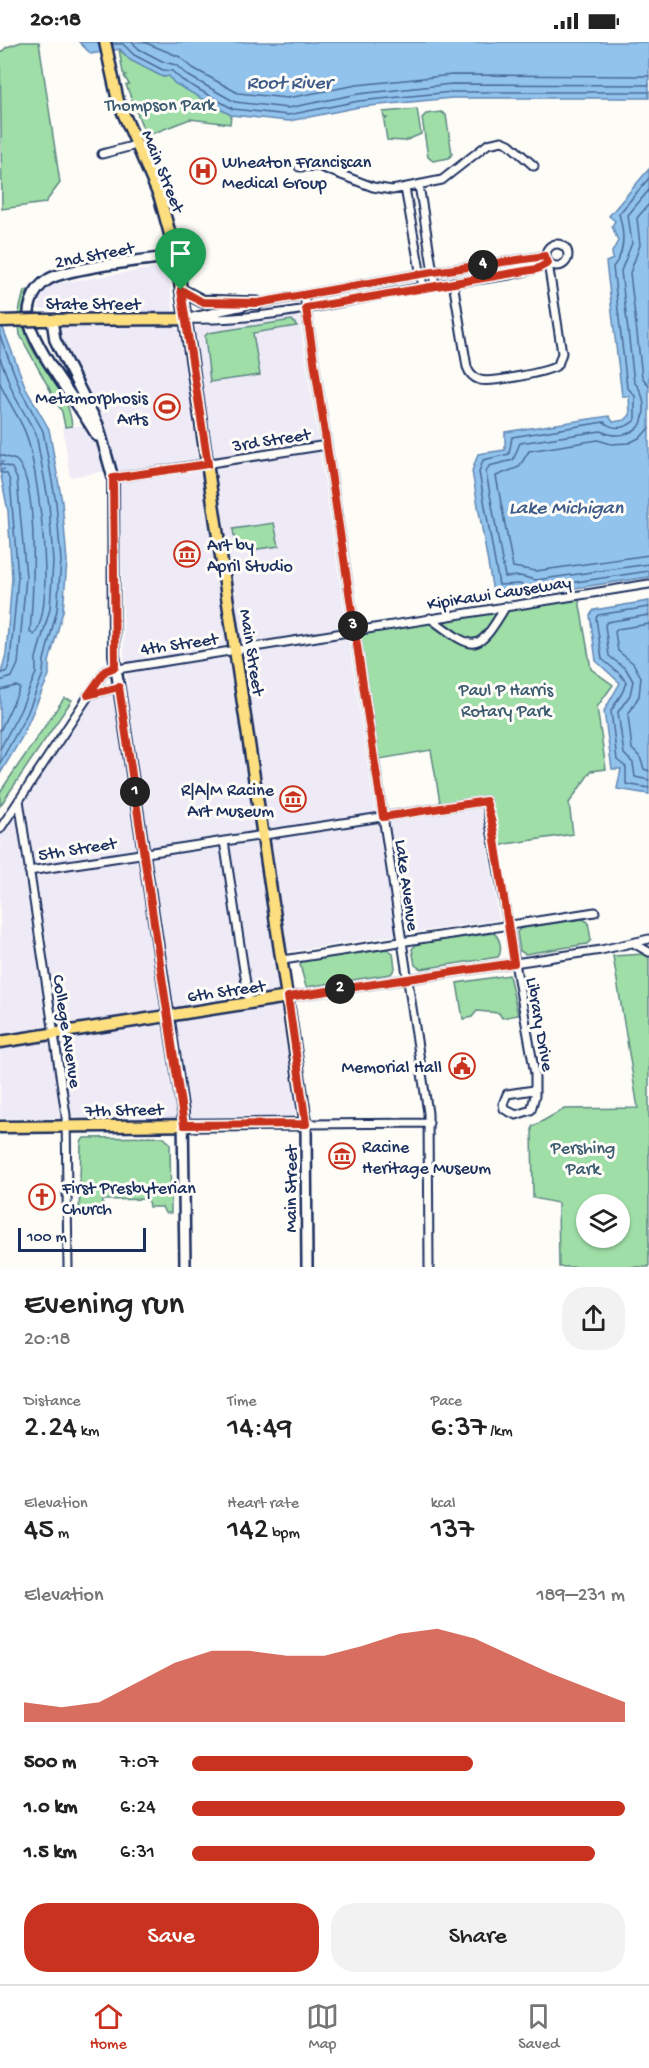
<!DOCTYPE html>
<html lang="en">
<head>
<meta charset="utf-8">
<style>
	body { margin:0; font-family:"Gochi Hand",sans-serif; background:#f2f2f2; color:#222; height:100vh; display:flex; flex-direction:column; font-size:22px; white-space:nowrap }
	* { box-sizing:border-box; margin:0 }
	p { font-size:20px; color:#767676 }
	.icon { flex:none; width:33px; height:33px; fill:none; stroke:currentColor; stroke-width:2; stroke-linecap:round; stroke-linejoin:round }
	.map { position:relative; height:1225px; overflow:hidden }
	.panel { display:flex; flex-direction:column; background:#fff; flex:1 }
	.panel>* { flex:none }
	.fabs { position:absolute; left:576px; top:1152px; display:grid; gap:12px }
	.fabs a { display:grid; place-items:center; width:54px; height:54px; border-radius:50%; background:#fff; box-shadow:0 2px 4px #0004; font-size:30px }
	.scale { position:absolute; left:18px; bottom:15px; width:128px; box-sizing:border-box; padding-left:6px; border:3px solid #1b2f5e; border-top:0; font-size:16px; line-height:21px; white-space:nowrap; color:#1b2f5e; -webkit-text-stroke:4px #fdfcf7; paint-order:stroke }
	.pin { position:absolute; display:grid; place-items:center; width:51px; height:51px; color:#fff; margin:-62px -26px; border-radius:50% 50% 50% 0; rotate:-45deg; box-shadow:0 0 6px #0007 }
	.pin .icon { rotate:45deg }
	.km { position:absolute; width:30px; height:30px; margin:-15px; border-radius:50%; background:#222; color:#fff; font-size:16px; line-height:30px; text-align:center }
	.round { display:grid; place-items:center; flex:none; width:63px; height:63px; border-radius:24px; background:#f2f2f2 }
	.overview { display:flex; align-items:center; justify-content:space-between; height:102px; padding:0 24px }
	h1 { font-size:33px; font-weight:600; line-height:45px }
	.stats { display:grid; grid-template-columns:repeat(3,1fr); gap:9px; height:102px; padding:6px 24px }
	.stats div { display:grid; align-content:center }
	.stats b { font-size:30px; font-weight:600 }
	.stats small { font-size:16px; font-weight:400 }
	.stats p { font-size:16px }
	.chart { height:168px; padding:12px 24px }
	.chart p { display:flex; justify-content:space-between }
	.chart svg { width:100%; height:108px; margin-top:6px; fill:#c8321e; opacity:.7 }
	.primary-button { display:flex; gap:12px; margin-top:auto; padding:12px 24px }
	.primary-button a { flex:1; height:69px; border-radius:24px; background:#c8321e; color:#fff; font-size:24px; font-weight:600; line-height:69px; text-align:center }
	.primary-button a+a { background:#f2f2f2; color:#222 }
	ul { padding:0 24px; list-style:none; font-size:20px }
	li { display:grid; grid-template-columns:96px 72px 1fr; align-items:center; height:45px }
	li i { height:15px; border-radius:8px; background:#c8321e }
	.status { display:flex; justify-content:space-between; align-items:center; height:42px; padding:0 30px; background:#fff; direction:ltr }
	.status svg { height:16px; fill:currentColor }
	.dock { display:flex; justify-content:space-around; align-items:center; height:84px; border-top:2px solid #e0e0e0; background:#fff; font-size:16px; color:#767676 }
	.dock a { display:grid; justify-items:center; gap:3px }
	.dock .selected { color:#c8321e }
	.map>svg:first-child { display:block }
	.built { fill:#eeebf7 }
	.green { fill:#9fdea7; stroke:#5d8682; stroke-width:1.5; fill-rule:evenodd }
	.water { fill:#91c3ed; stroke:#6288b4; stroke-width:1.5 }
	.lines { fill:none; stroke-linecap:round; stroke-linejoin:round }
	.shore { stroke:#4a6a97; stroke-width:1.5 }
	.street-casing { stroke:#1b2f5e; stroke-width:11 }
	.secondary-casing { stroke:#1b2f5e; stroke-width:14 }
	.primary-casing { stroke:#1b2f5e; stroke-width:15 }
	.street { stroke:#fdfcf7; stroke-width:7 }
	.secondary { stroke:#fdfcf7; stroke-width:9 }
	.primary { stroke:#fedf80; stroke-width:10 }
	.primary-bridge-casing { stroke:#1b2f5e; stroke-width:15; stroke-linecap:butt }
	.primary-bridge { stroke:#fedf80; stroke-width:10 }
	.route-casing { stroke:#fff; stroke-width:12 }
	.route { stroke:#c8321e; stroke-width:8 }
	.labels { text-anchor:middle; stroke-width:6; stroke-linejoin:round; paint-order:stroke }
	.park-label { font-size:18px; fill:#3c5b70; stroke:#fdfcf7 }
	.poi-label { font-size:18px; fill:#1b2f5e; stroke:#fdfcf7; text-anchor:start }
	.street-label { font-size:18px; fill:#1b2f5e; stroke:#fdfcf7 }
	.water-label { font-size:20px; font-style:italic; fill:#3e5b89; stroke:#fdfcf7 }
</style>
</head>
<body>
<div class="status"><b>20:18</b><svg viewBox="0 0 49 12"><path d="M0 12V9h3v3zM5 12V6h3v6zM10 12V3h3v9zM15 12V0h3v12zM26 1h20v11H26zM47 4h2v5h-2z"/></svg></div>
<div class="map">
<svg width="649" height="1225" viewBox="0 0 649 1225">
	<rect width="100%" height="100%" fill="#fdfcf7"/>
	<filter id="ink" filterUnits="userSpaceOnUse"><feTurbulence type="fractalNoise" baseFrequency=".0167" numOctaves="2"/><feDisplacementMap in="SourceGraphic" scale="12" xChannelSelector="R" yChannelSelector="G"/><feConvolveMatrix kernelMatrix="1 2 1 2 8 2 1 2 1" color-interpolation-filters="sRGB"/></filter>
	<g filter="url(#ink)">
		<path class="built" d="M168,224L175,287L299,272L377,782L482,766L499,878L272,912L296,1063L295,1076H0V794L92,654L128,644L124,616L119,427L70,435L63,385L98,382L59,298V267H39L40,255L52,242Z"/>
		<path class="green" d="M21,0H39L60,141L45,161L2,167L0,11L7,5Z
			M119,7L130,18L163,35L169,34L175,41L231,73L230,82L190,77L146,94L126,43L129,42L124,34L126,33L123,31Z
			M417,67L421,92L405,99L387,98L384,79L387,76H384L383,70Z
			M441,70L446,73L452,112L449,116L433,119L428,115L422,76L426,72Z
			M28,248C6,312 67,328 72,384L65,385L62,370L20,293L18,273L24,249Z
			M292,278L297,284L253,291L260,333L210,340L205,294L208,291Z
			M274,481L279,504L236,510L233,487Z
			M578,552L591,627L613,643L597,665L606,727L591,729L569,761L573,792L506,802L496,806L486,759L441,766L431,708L374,718L354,588Z
			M64,656L72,658L0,764V750Z
			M583,877L588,880L591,898L587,902L525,912L520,909L517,890L521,886Z
			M493,891C500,894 503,909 498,915L421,927L415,923L412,907L417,902Z
			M387,907L393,911L395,926L391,932L306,945L300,923L302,919Z
			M644,912L649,915V1225H559L558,1161L533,1156L532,1085L564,1067L638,1066L613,914ZM620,1162V1196H586V1162Z
			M509,933L518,973L502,976L499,971L477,969L472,975L463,977L457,941Z
			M163,1095L170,1101L171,1171H165L162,1165H149L148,1157L103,1158L102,1173L79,1175L81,1100L84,1096Z"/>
		<path class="water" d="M79,0H649V56H452L359,65L289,79L231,73L174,41L169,34L163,35L130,18L120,7L91,12Z
			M649,127V535L535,552L518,547L493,550L472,429L478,412L505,408V390L609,374L613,380L625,378L630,373L629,354H622L606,220L613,217L612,210L618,199L612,184L615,179L609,174Z
			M0,278L26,347L49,387L62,460L67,519L63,569L49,620V633L22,695L0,732V635L6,612L12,536L8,469L0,429L5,427L0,428V421L3,420L0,419Z
			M649,559V752L617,747L621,727H612L604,669L620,641L596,619L590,573L594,568Z"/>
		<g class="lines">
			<path class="shore" d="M132,0L139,7L164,20L176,23L187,33L235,60L288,66L358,52L452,42L649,43
				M144,0L180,15L193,26L238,51L288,56L357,43L452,33L649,34
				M112,2H123L134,13L163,28L172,29L182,38L233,67L288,73L359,59L452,50H649
				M649,136L619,172C624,189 626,210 613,225L627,345L635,354V378C626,387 613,388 604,380L512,395L509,412L483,418L479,430L499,543L519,542L536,546L649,529
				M649,148L628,173L632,201L621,229L634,340C644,350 647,368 641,382C631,394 614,396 601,389L520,401L513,418L489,424L486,430L505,535L520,534L536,538L649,522
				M649,162L637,176L640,203L630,231L642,335L649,344
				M0,294L21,349L43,389L56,461L61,519L57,568L44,618L43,632L27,672L0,721
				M0,316L14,353L36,392L49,462L53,520L50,567L36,616V631L20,669L0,707
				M0,341C7,360 23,379 28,398C38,436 57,563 34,593L30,590C33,556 40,440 16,418L0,413
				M649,386L641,395L629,401L611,402L598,398L529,409L519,425L496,434L513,525L536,529L649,513
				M0,422L12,426L17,437L26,535L18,622L12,635L0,639
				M0,430L7,432L10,439L18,535L10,620L7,629L0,632
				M649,565L598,573L596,576L602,617L620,632L626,640L623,649L611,669L617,718L626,725V742L649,746
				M649,573L607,580L605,583L609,614L626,627L633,639L630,653L618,670L624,712L633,721L635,735L649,738
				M649,582L617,587L615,590L618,609L633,621L641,635L639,654L628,673L632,707L640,715L644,727L649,729
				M0,648L16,644L20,646L0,689"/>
			<g class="street-casing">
				<path id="street" d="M102,112L136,103
					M299,125L318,124L373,145L392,148L442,138L488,102L502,99L509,102L534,124
					M419,143L435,243
					M405,146L423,245
					M546 213a11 11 0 1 1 22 0a11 11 0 1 1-22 0Z
					M304,253L428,1071L429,1225
					M255,262L420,232L545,214
					M193,275L244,264
					M186,277C270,280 353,256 436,243C465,238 525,235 548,221L562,311L558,323C549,330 491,341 480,338C473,336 469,331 467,325L453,240
					M113,436L327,403
					M430,576C475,609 476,614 506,564
					M88,653L119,645
					M19,758L66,1073L68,1225
					M0,787L105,629L649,542
					M224,799L249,961
					M29,829L486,759L535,1032V1054L531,1068L516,1073L504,1067L503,1062L507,1052L534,1048
					M635,902L649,910
					M283,918L595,870
					M288,955L601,908L649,897
					M306,1082L429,1081"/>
			</g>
			<g class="secondary-casing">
				<path id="secondary" d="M52,278L55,298L98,383L113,436L114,613L183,1071L185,1225
					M97,394C77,359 47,325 32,289C24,270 32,247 49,237C71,225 147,218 176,214
					M306,1082L307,1225"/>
			</g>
			<g class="primary-casing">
				<path id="primary" d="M181,248L202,259L258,261
					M39,278L186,277
					M0,1000L288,955
					M0,1085L306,1082L176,214L160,156L118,59L105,0"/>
			</g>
			<use href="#street" class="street"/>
			<use href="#secondary" class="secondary"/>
			<use href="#primary" class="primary"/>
			<g class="primary-bridge-casing">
				<path id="primary-bridge" d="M0,279L39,278"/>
			</g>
			<use href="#primary-bridge" class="primary-bridge"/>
		</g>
	</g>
	<g class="lines" filter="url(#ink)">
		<g class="route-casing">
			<path id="route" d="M545,214L548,221L537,227L306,266L383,775L486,759L493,785L514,921L288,955L306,1082L184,1083L119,645L88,653L105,629L115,625L113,436L208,422L181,248L202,260L258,261L420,232Z"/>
		</g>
		<use href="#route" class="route"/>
	</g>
	<defs>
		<g id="hospital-ring" transform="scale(1.35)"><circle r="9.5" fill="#fdfcf7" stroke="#c8321e" stroke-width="1.5"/><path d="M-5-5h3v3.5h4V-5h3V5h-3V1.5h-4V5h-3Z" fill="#c8321e"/></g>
		<g id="stadium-ring" transform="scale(1.35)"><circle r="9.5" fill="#fdfcf7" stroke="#c8321e" stroke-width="1.5"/><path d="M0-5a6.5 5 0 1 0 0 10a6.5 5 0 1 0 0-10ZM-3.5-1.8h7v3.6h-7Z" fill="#c8321e"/></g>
		<g id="museum-ring" transform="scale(1.35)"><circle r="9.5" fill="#fdfcf7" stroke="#c8321e" stroke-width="1.5"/><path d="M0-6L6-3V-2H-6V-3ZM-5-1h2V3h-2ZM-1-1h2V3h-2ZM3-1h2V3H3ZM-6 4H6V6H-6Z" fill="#c8321e"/></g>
		<g id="civic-ring" transform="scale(1.35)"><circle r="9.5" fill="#fdfcf7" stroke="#c8321e" stroke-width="1.5"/><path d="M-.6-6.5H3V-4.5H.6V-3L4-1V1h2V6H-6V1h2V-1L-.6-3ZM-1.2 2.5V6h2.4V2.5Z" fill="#c8321e"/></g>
		<g id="church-ring" transform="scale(1.35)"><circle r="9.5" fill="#fdfcf7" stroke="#c8321e" stroke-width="1.5"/><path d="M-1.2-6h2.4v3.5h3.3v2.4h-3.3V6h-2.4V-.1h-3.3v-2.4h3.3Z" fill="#c8321e"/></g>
	</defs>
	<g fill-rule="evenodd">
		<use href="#hospital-ring" x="203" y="129"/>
		<use href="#stadium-ring" x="167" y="365"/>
		<use href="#museum-ring" x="187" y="512"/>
		<use href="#museum-ring" x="293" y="757"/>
		<use href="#civic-ring" x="462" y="1024"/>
		<use href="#museum-ring" x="342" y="1114"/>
		<use href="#church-ring" x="42" y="1155"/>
	</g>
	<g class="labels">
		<g class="park-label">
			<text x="160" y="68">Thompson Park</text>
			<text x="506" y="653">Paul P Harris<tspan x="506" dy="21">Rotary Park</tspan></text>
			<text x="583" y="1111">Pershing<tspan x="583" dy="21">Park</tspan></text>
		</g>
		<g class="poi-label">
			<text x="222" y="125">Wheaton Franciscan<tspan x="222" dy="21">Medical Group</tspan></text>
			<text x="148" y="361" text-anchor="end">Metamorphosis<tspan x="148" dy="21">Arts</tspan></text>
			<text x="207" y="508">Art by<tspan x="207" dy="21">April Studio</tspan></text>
			<text x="274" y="753" text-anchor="end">R|A|M Racine<tspan x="274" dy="21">Art Museum</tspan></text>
			<text x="442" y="1030" text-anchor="end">Memorial Hall</text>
			<text x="362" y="1110">Racine<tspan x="362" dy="21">Heritage Museum</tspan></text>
			<text x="62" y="1151">First Presbyterian<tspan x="62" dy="21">Church</tspan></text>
		</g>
		<g class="street-label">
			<text transform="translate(164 129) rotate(68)" y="6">Main Street</text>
			<text transform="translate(94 212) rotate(-11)" y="6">2nd Street</text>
			<text x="93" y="267">State Street</text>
			<text transform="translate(271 397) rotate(-9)" y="6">3rd Street</text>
			<text transform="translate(499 550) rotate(-9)" y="6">KipiKawi Causeway</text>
			<text transform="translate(179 601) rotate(-8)" y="6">4th Street</text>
			<text transform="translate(253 610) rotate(81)" y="6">Main Street</text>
			<text transform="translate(77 806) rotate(-9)" y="6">5th Street</text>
			<text transform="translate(408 843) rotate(82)" y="6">Lake Avenue</text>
			<text transform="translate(226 948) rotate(-8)" y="6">6th Street</text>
			<text transform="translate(541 982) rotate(80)" y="6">Library Drive</text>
			<text transform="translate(68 989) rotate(81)" y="6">College Avenue</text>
			<text transform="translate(124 1067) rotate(-1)" y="6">7th Street</text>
			<text transform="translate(290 1147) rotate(-90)" y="6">Main Street</text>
		</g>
		<g class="water-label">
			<text x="289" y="46">Root River</text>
			<text x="566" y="471">Lake Michigan</text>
		</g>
	</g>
</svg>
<div class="fabs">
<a><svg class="icon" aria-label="layers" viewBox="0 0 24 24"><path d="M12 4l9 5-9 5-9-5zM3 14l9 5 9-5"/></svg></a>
</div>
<div class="scale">100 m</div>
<div class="pin" style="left:181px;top:248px;background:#1e9e55"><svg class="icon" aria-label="arrive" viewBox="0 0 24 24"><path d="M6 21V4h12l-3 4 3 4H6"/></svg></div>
<b class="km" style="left:135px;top:750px">1</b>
<b class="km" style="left:340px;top:947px">2</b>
<b class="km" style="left:353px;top:584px">3</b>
<b class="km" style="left:483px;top:223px">4</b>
</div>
<section class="panel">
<div class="overview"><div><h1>Evening run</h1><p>20:18</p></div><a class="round"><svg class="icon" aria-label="share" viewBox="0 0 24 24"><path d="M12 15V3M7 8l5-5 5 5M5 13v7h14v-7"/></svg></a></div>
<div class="stats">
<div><p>Distance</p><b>2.24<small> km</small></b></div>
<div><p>Time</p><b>14:49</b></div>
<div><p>Pace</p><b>6:37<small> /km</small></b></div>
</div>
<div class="stats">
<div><p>Elevation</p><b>45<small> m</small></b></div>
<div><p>Heart rate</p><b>142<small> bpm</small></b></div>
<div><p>kcal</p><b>137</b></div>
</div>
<div class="chart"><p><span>Elevation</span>189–231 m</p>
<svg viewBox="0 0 160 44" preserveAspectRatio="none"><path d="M0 44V36L10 38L20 36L30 28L40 20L50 15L60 15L70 17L80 17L90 13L100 8L110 6L120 10L130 17L140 24L150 30L160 36V44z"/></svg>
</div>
<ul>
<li><b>500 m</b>7:07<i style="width:65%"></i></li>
<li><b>1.0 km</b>6:24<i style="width:100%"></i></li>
<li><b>1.5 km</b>6:31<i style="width:93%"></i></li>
</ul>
<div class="primary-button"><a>Save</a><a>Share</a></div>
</section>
<nav class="dock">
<a class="selected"><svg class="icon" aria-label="home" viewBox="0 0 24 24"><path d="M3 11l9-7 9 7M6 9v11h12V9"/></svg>Home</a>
<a><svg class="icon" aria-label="map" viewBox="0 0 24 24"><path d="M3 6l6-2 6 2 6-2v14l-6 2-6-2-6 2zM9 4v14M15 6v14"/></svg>Map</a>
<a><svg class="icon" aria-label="saved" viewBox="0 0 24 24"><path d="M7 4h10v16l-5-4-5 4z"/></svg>Saved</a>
</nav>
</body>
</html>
